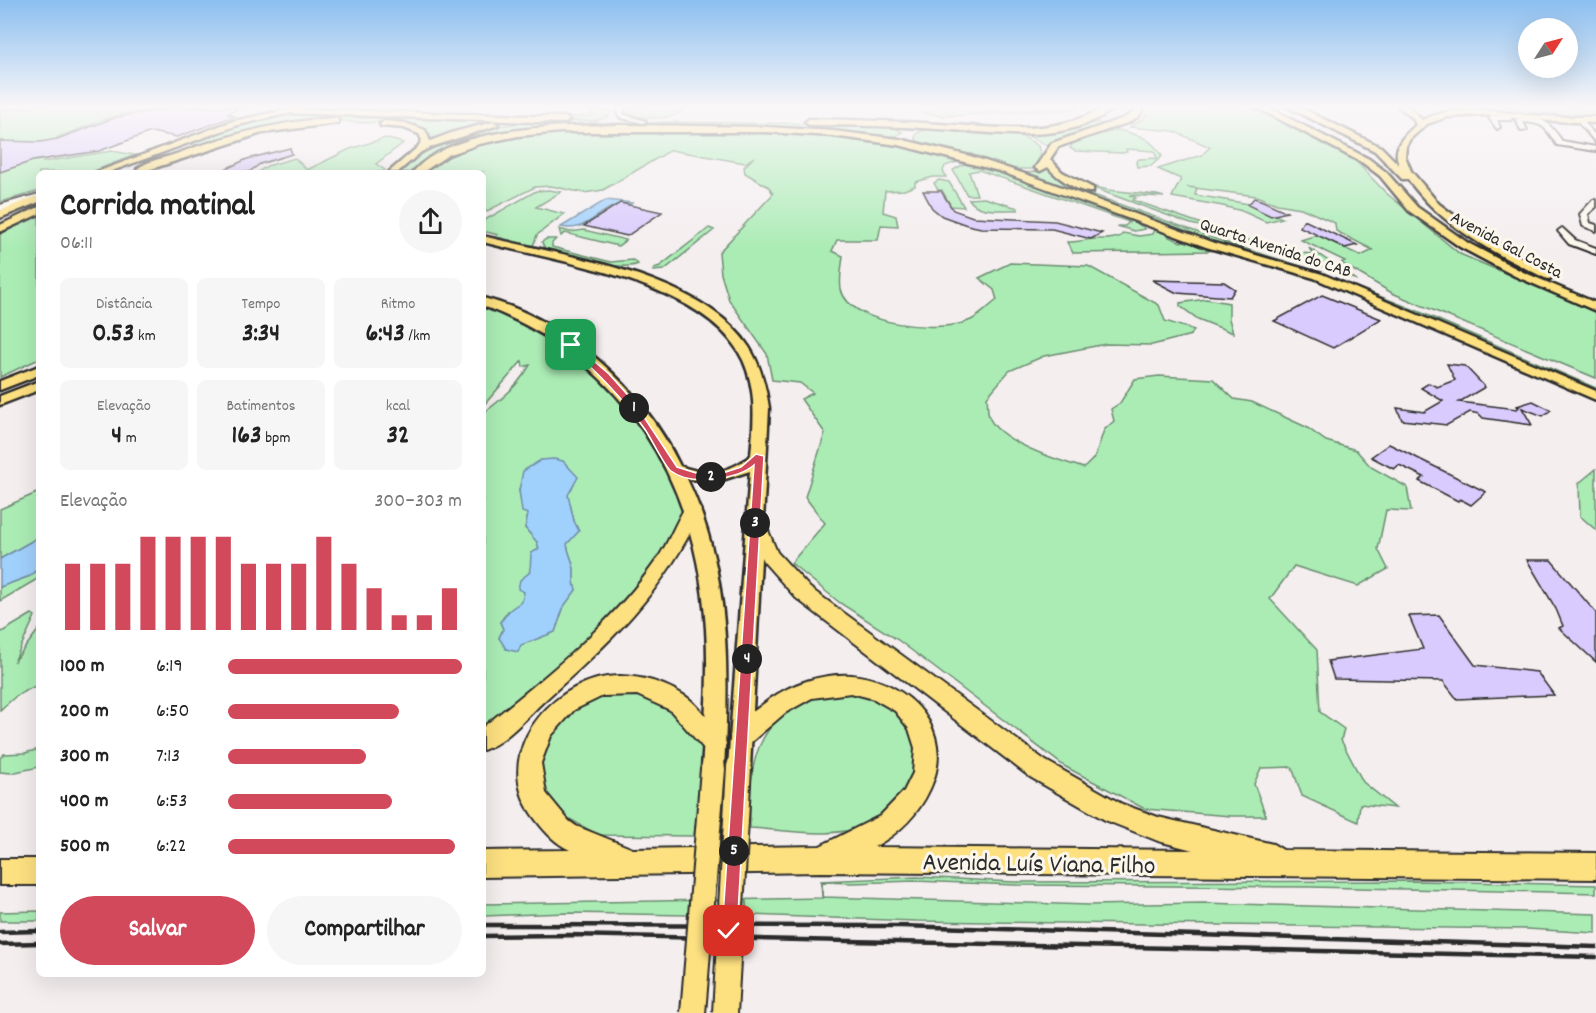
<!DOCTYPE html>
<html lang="pt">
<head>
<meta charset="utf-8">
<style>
	body { margin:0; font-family:Dekko,sans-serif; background:#f6f6f6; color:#222; height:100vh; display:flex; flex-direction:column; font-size:22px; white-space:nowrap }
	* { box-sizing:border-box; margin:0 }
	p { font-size:20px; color:#767676 }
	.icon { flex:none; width:33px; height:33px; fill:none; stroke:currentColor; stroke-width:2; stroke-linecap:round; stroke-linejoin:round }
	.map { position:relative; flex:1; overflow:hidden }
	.drawer { position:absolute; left:36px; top:170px; width:450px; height:807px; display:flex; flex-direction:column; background:#fff; border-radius:9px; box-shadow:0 6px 24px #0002 }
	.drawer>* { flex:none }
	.needle { width:39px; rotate:54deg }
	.tools { position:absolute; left:1518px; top:18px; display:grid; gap:12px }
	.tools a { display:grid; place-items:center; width:60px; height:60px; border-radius:50%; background:#fff; box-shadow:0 6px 24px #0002; font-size:30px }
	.pin { position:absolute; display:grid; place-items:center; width:51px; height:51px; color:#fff; margin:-26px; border-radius:12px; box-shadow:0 3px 9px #0006 }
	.km { position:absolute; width:30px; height:30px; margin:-15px; border-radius:50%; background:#222; color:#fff; font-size:16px; line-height:30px; text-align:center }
	.round { display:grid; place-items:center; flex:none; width:63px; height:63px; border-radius:32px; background:#f6f6f6 }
	.headline { display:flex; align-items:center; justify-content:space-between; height:102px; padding:0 24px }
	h1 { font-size:33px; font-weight:800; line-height:45px }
	.stats { display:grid; grid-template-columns:repeat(3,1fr); gap:9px; height:102px; padding:6px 24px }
	.stats div { display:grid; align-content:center; border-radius:9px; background:#f6f6f6; text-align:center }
	.stats b { font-size:26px; font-weight:800 }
	.stats small { font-size:16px; font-weight:400 }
	.stats p { font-size:16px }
	.chart { height:168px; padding:12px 24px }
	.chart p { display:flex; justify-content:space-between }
	.chart svg { width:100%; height:108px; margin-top:6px; stroke:#d1495b; stroke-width:6 }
	.action { display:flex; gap:12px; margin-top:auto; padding:12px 24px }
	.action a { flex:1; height:69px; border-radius:36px; background:#d1495b; color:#fff; font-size:24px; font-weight:800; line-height:69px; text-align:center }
	.action a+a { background:#f6f6f6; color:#222 }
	ul { padding:0 24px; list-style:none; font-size:20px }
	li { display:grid; grid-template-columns:96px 72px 1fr; align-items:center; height:45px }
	li i { height:15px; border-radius:8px; background:#d1495b }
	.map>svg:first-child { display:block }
	.green { fill:#abecb5; stroke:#6b8c70; stroke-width:1.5; fill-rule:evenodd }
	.water { fill:#a0d0fc; stroke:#718ea8; stroke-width:1.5 }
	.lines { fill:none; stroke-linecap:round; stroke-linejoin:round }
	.stream { stroke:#718ea8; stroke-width:1.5 }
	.building { fill:#d9cbfd; stroke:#2b2b2b; stroke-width:1.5 }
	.minor-casing { stroke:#2b2b2b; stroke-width:4 }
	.major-casing { stroke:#2b2b2b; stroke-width:5 }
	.highway-casing { stroke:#2b2b2b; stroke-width:4 }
	.minor { fill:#fbf7ec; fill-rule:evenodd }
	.major { fill:#fde080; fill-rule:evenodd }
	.highway { fill:#fde080; fill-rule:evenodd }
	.rail { stroke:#2b2b2b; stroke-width:4.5 }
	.major-bridge-casing { stroke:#2b2b2b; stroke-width:28; stroke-linecap:butt }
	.major-bridge { stroke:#fde080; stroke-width:24 }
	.route { fill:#d1495b; stroke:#fff; stroke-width:1.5 }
	.labels { text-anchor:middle; stroke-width:6; stroke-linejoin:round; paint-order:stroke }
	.far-street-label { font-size:18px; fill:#2b2b2b; stroke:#fbf7ec }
	.near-street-label { font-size:26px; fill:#2b2b2b; stroke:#fbf7ec }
</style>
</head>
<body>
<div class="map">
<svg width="1596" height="1013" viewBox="0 0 1596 1013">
	<rect width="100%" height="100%" fill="#f4eeef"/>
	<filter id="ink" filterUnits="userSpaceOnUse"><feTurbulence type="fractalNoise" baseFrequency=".0167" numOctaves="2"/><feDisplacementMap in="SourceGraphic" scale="12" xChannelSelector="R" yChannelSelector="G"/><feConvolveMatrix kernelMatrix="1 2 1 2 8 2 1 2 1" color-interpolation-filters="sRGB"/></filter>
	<g filter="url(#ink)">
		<path class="green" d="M40,106H174L114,116L58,137L43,162L112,151L135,155L91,172H39V191L0,202V110Z
			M603,106H610L607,110L613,109C607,126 581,120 566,120L563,117L591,116L590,111L607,110Z
			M633,106H687C677,121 644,120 628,113Z
			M920,106H1078V109L944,116L923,113Z
			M1160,106H1248L1353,158L1385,192L1460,254L1596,312V378L1392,293L1341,263L1345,261L1301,240L1317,235L1361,256L1373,250L1336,231L1335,223L1301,208L1277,204L1256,196L1187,187L1197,188L1195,195L1249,204L1282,218L1266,222L1242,211L1223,206L1172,197L1181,179L1158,169L1202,155L1210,147L1173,131L1130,127L1143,119L1152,107Z
			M1489,106H1596V117L1505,112Z
			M298,112L392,117C377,128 347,120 329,120C315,120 301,121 288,123C267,126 203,149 190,144L196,140L262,117Z
			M400,116L511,121L479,126L430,142V134L414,126L392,122Z
			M587,121L625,125L663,122L864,124L892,126L902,132L896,136L882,137L808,130L521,132L434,156L413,172H399C451,124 519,120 587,121Z
			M1092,121L1104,124L1061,138L1047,146L1025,134Z
			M930,128C964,130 1011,124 1038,146L1043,162L1032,169H1007L917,141L915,138L917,133Z
			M1118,130C1139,135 1150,137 1162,156L1151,166L1137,167L1136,162L1139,159L1157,158L1154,151L1126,149L1127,152L1122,153L1075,151L1070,148L1074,141Z
			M595,131L733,132L827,137L908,148L960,161L945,166L943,171L946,177H933L915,182V186L904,190L885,191L883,212L896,216L898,226L881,225L878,240H837L832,251L843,256C842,266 839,279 841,289C849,326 942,334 971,320C980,316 989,306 997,300L994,290L979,278L1010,263L1088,266L1159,305L1165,321L1194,330L1191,335L1152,345L1106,344L1044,356L1009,371L987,397C988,403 987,411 989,417C999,442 1060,461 1084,468L1095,457L1104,430L1114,421L1111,409L1120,403L1135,379L1159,376L1213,379L1234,399L1252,402L1306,427L1326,441L1356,450L1371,467L1407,487L1411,511L1386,510L1378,549L1388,569L1358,586L1294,566L1270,599L1317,650L1320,712L1344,729L1341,740L1363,782L1395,808L1360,804L1358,822L1302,796L1292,767L1261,768L1254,784L1266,816H1231L1145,809L1064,766L898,640L840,603L791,563L825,523L805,497L825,433L801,399L813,393L800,383L772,380L767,354L729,300L721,274L719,252L773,194L769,187L745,173L744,167L754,157L745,163L671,150L603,190L584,193L551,186L535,187L483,213V172H426C474,133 534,134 595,131Z
			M385,138L403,143L376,164L385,170L382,172H258L267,166L295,158L307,170L350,149Z
			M964,164C982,164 1136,218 1145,229L1134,231L1117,226H1125L1129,222L979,170L969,172L977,195H967L953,170Z
			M1049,169L1069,184L1091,194L1233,245L1310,269L1420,312L1596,388V393L1325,277L1278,261L1217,245L1021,174Z
			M939,180L949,182L964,207L951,206L942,190H938L934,183Z
			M1083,184L1108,190L1157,195L1164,197L1129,195L1136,198L1133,200L1225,232L1191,224Z
			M549,190L561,192L536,207L564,214L537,235L533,246L496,237L498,235L487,232L483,233V221L536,191Z
			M984,198L1018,208V210C1003,209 978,214 969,199Z
			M39,215V359L0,377V234Z
			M709,228L714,230L664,270L653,271L654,268L660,266Z
			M559,229L570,232L584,230L626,240L618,246L565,233L561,236Z
			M1155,229L1171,235L1169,237L1181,242L1185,240L1210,251L1073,253L1067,242C1078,242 1088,239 1097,239C1106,239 1112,240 1121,236L1123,233L1139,236L1153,234Z
			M1236,236L1286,252L1313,254L1309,248L1357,280L1319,265L1233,238Z
			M546,239H556L552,243V247L611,262L633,260L638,264C624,271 560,258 547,250C544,248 543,245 542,242Z
			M1206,299L1229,303V319L1233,333L1198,319L1180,306V303Z
			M483,302L514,315L523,325L580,352L566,353L589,360L631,404L692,510L663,568L483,740V413C502,400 519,384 530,365L523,367L522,361L483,406ZM541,460L568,495L574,521L578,531L567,544C568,553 573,561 574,570C574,578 573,582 576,590L564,606L555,632L521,645L499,638L503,629L500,622L508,611L518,606L523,600L531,565L539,549L537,542L525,528L528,514L521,502L519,490L533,466Z
			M1596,469V530L1580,516L1579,483Z
			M39,492V537L0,559V509Z
			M39,567V578L0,601V587L30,576Z
			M32,614L35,616L14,662L39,629V684L16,696L0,710V633Z
			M840,691C850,693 863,692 872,696C883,700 893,709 901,717C938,755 908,803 868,824C837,840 785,830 750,828C749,775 750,728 804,700C814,695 829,694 840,691Z
			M627,693L660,701L685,719L702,744L703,761L694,836L598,835L568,818L548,798L541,783L540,765L547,735L569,711L596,696Z
			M39,749V767L11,773L0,772V758L4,754L25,753Z
			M917,877L1014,882L1414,881L1596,885V893L1311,887L1015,885L915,881L852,883L822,882L823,897L1089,905L1203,903L1596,914V933L1527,929L916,921L747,915L746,900L691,902L689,915L568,913L483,916V904L822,898L821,881Z
			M39,911V921H0V912Z"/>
		<path class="water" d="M606,200L633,203C628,204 623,202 619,204C597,211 586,233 561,227Z
			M554,459L563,461L578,477L568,495L574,521L579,531L567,544C568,553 573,561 574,570C574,578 573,582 576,590L564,606L555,632L521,645L518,652L506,649L499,638L503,629L500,622C504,619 506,614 509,611C517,602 522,607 524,592L518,589L520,580L530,572L531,553L539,549L537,542L525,528L528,514L522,512L519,490L523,471L541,460Z
			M39,537V567L30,576L0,587V559Z"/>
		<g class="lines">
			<path class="stream" d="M0,109L29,106"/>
		</g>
		<path class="building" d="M175,107H241L228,114L235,116L177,137L151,132L99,151L33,161L0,172V141L40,142L57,139L117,117Z
			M290,148L292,154L260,164L249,172H219L247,159Z
			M923,191H941L953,210L973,217L1055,221L1102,233L1091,239L1052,229L981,228L967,225L942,216L932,208Z
			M1254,198L1263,201L1287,212L1271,216L1248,205Z
			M620,203L662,212L627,236L584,226Z
			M1304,220L1325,230L1357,245L1345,248L1300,227Z
			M1152,280L1224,282L1235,289L1230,297L1177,293Z
			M1322,295L1381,319L1333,348L1274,321Z
			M1447,364L1465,366L1485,387L1459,402L1517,409L1519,407L1517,406L1533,401L1551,410L1543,416L1522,408L1532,425L1483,418L1479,414L1470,412L1447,425L1402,420L1397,408L1424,412L1443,401L1421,388L1429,383L1437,387L1455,380Z
			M1389,444L1486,492L1471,505L1460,499L1458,501L1419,481L1424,477L1399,465L1394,469L1371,457Z
			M1527,560H1551L1596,613V662L1559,628L1563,626L1556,609Z
			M1439,615L1475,665L1537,672L1554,695L1457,699L1443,681L1334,679L1328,661L1423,649L1409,616Z"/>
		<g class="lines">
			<g class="minor-casing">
				<path id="minor" d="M620,106H626L623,113L625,115L646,121L643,123L621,118L617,113Z
					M1509,114L1512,116L1511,120H1497L1500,127L1497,129L1489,118L1492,116L1506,117Z
					M1516,119C1542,116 1547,120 1562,141L1596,147V151L1557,145C1545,127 1544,123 1523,122L1527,130L1521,131Z
					M1577,119H1581L1596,136V143L1577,121Z
					M39,194V199L0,211V205Z
					M1593,200H1596V207L1588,214L1590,223L1596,225V231L1583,226L1580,214Z
					M1562,228L1575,240L1596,248V254L1569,244L1558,231Z"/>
			</g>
			<g class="major-casing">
				<path id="major" d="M1106,106H1116C1068,147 995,132 938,129C895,126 852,125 809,125L805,122L809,119C852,120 896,121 939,124C996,127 1054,138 1106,106Z
					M1136,106H1144L1139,116L1130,122L1058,147L1050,159L1062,172L1093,188V192C1079,193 1057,178 1048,167L1040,171L1035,168L1052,143L1124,118L1133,113Z
					M1254,106H1265L1369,159L1386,172L1417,207L1468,243L1523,272L1596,303V311L1515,276L1460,247L1409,211L1380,176L1363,163Z
					M1286,106H1297L1381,147L1399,165C1392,146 1403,137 1416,125L1413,118L1398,106H1408L1422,120C1457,104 1495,112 1531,115C1553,117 1575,117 1596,117V123L1534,120L1484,115L1447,117L1427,124L1410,139L1406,146L1405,156L1411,171L1439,204L1475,231L1555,276L1549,279L1545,278C1494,253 1442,227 1408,179H1402L1375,151Z
					M290,109L565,117L569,120L565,123L290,113L238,125L109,172H97L233,121Z
					M335,118L338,119V123L262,133L145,171L137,169C147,161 164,158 176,154C228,135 280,121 335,118Z
					M384,121L405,123L425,130L430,141L454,132L494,122L498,125L434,146L421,152L398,172H389L418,147L422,140L419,134L404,128L381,126L380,124Z
					M624,125L766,127L833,131L899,139L970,156L1040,179L1214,243L1322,274L1596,391V400L1314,278L1206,247L999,171L899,145L833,136L766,132H560L518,136L479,144L448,155L423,172H413C456,124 564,126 624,125Z
					M39,195V202L0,218V211Z
					M39,207V214L0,232V225Z
					M483,236C563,256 701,274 749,347C761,366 766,387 769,408L750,767L747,774L739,777L731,774L728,767L750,471L719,481L687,479C731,570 729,671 724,769L721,776L713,779L705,776L702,769C705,722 709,675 706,629C697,481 625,359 483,306V298C567,319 643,389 680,466C706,476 731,473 751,455C754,421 757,391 743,360C707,282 558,262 483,242Z
					M39,366V375L0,390V381Z
					M39,381V390L0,405V396Z"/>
			</g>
			<g class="highway-casing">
				<path id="highway" d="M692,504L698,506L701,510C665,592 609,643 543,702C526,718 506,742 483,750V727C545,678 612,624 658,558C669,542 675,523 686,506Z
					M755,515L761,517L764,521L777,552L810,588L1046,761L1122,804L1158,817L1273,844L1283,850L1596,853V879L821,872L483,877V851L570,850C555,843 546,833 536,820C492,765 536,696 597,679C626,671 661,680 685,696C699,705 711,724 722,737L726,744L722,751L714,754L706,751L670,710L637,695L603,696L574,710L551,736L541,763L546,793L569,821L576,826L633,849L820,846L880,816L904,791L913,773L915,748L909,729L895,711L874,699L851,693L812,698L785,713L750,743L742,746L734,743L730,736C738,721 757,709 770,699C793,683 823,673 852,675C910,681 957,731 930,789C918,815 900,833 874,847L1193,850L1158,841L1105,820L1030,777L796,598L763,561L753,541L746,521L749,517Z
					M0,859H39V885H0Z"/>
			</g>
			<use href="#minor" class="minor"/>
			<use href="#major" class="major"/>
			<use href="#highway" class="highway"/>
			<path class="rail" d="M483,925L900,926L1596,947
				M0,932L39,931
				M483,936L569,935L1596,957
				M0,944L39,943"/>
			<g class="major-bridge-casing">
				<path id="major-bridge" d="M693,1013L713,769
					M725,1013L739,767"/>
			</g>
			<use href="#major-bridge" class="major-bridge"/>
		</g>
	</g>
	<linearGradient id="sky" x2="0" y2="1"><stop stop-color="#8bbff0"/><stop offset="0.43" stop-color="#faf7f8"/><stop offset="1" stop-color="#faf7f8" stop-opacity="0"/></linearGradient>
	<rect width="1596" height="248" fill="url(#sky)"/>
	<path class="route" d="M569,344H574L609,374L634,402L677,467L696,473L720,474L741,467L756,454L764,456L737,931L735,936L729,939L724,936L722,931L754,465C737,480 690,486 671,471C664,466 651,437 644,428C622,397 597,372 569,347Z"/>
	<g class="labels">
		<g class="far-street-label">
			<text transform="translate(1507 244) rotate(28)" y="6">Avenida Gal Costa</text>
			<text transform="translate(1276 247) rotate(18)" y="6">Quarta Avenida do CAB</text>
		</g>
		<g class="near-street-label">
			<text transform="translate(1039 862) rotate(1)" y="9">Avenida Luís Viana Filho</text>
		</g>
	</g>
</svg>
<div class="tools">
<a><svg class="needle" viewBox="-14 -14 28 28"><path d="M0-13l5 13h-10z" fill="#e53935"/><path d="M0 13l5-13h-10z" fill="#767676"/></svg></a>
</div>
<div class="pin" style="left:571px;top:345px;background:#1e9e55"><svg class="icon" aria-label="arrive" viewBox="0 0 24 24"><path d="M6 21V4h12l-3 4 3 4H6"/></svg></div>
<div class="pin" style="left:729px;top:931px;background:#d93025"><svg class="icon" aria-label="check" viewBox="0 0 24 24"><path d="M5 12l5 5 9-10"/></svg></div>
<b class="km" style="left:634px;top:408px">1</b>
<b class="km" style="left:711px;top:477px">2</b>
<b class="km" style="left:755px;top:523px">3</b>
<b class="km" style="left:747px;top:659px">4</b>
<b class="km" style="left:734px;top:851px">5</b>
<section class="drawer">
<div class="headline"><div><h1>Corrida matinal</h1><p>06:11</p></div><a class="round"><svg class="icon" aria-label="share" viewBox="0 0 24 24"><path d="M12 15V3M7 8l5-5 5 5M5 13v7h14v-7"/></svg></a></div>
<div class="stats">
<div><p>Distância</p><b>0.53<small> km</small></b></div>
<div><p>Tempo</p><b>3:34</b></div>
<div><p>Ritmo</p><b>6:43<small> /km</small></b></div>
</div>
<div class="stats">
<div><p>Elevação</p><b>4<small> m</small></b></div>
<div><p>Batimentos</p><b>163<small> bpm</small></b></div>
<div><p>kcal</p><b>32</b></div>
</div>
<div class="chart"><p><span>Elevação</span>300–303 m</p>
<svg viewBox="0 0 160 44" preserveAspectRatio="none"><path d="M5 44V17M15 44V17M25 44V17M35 44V6M45 44V6M55 44V6M65 44V6M75 44V17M85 44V17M95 44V17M105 44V6M115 44V17M125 44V27M135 44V38M145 44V38M155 44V27"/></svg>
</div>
<ul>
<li><b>100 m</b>6:19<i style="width:100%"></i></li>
<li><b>200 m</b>6:50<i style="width:73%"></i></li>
<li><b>300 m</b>7:13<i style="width:59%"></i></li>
<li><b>400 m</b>6:53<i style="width:70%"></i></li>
<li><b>500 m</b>6:22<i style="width:97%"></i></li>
</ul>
<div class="action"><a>Salvar</a><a>Compartilhar</a></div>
</section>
</div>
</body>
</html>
